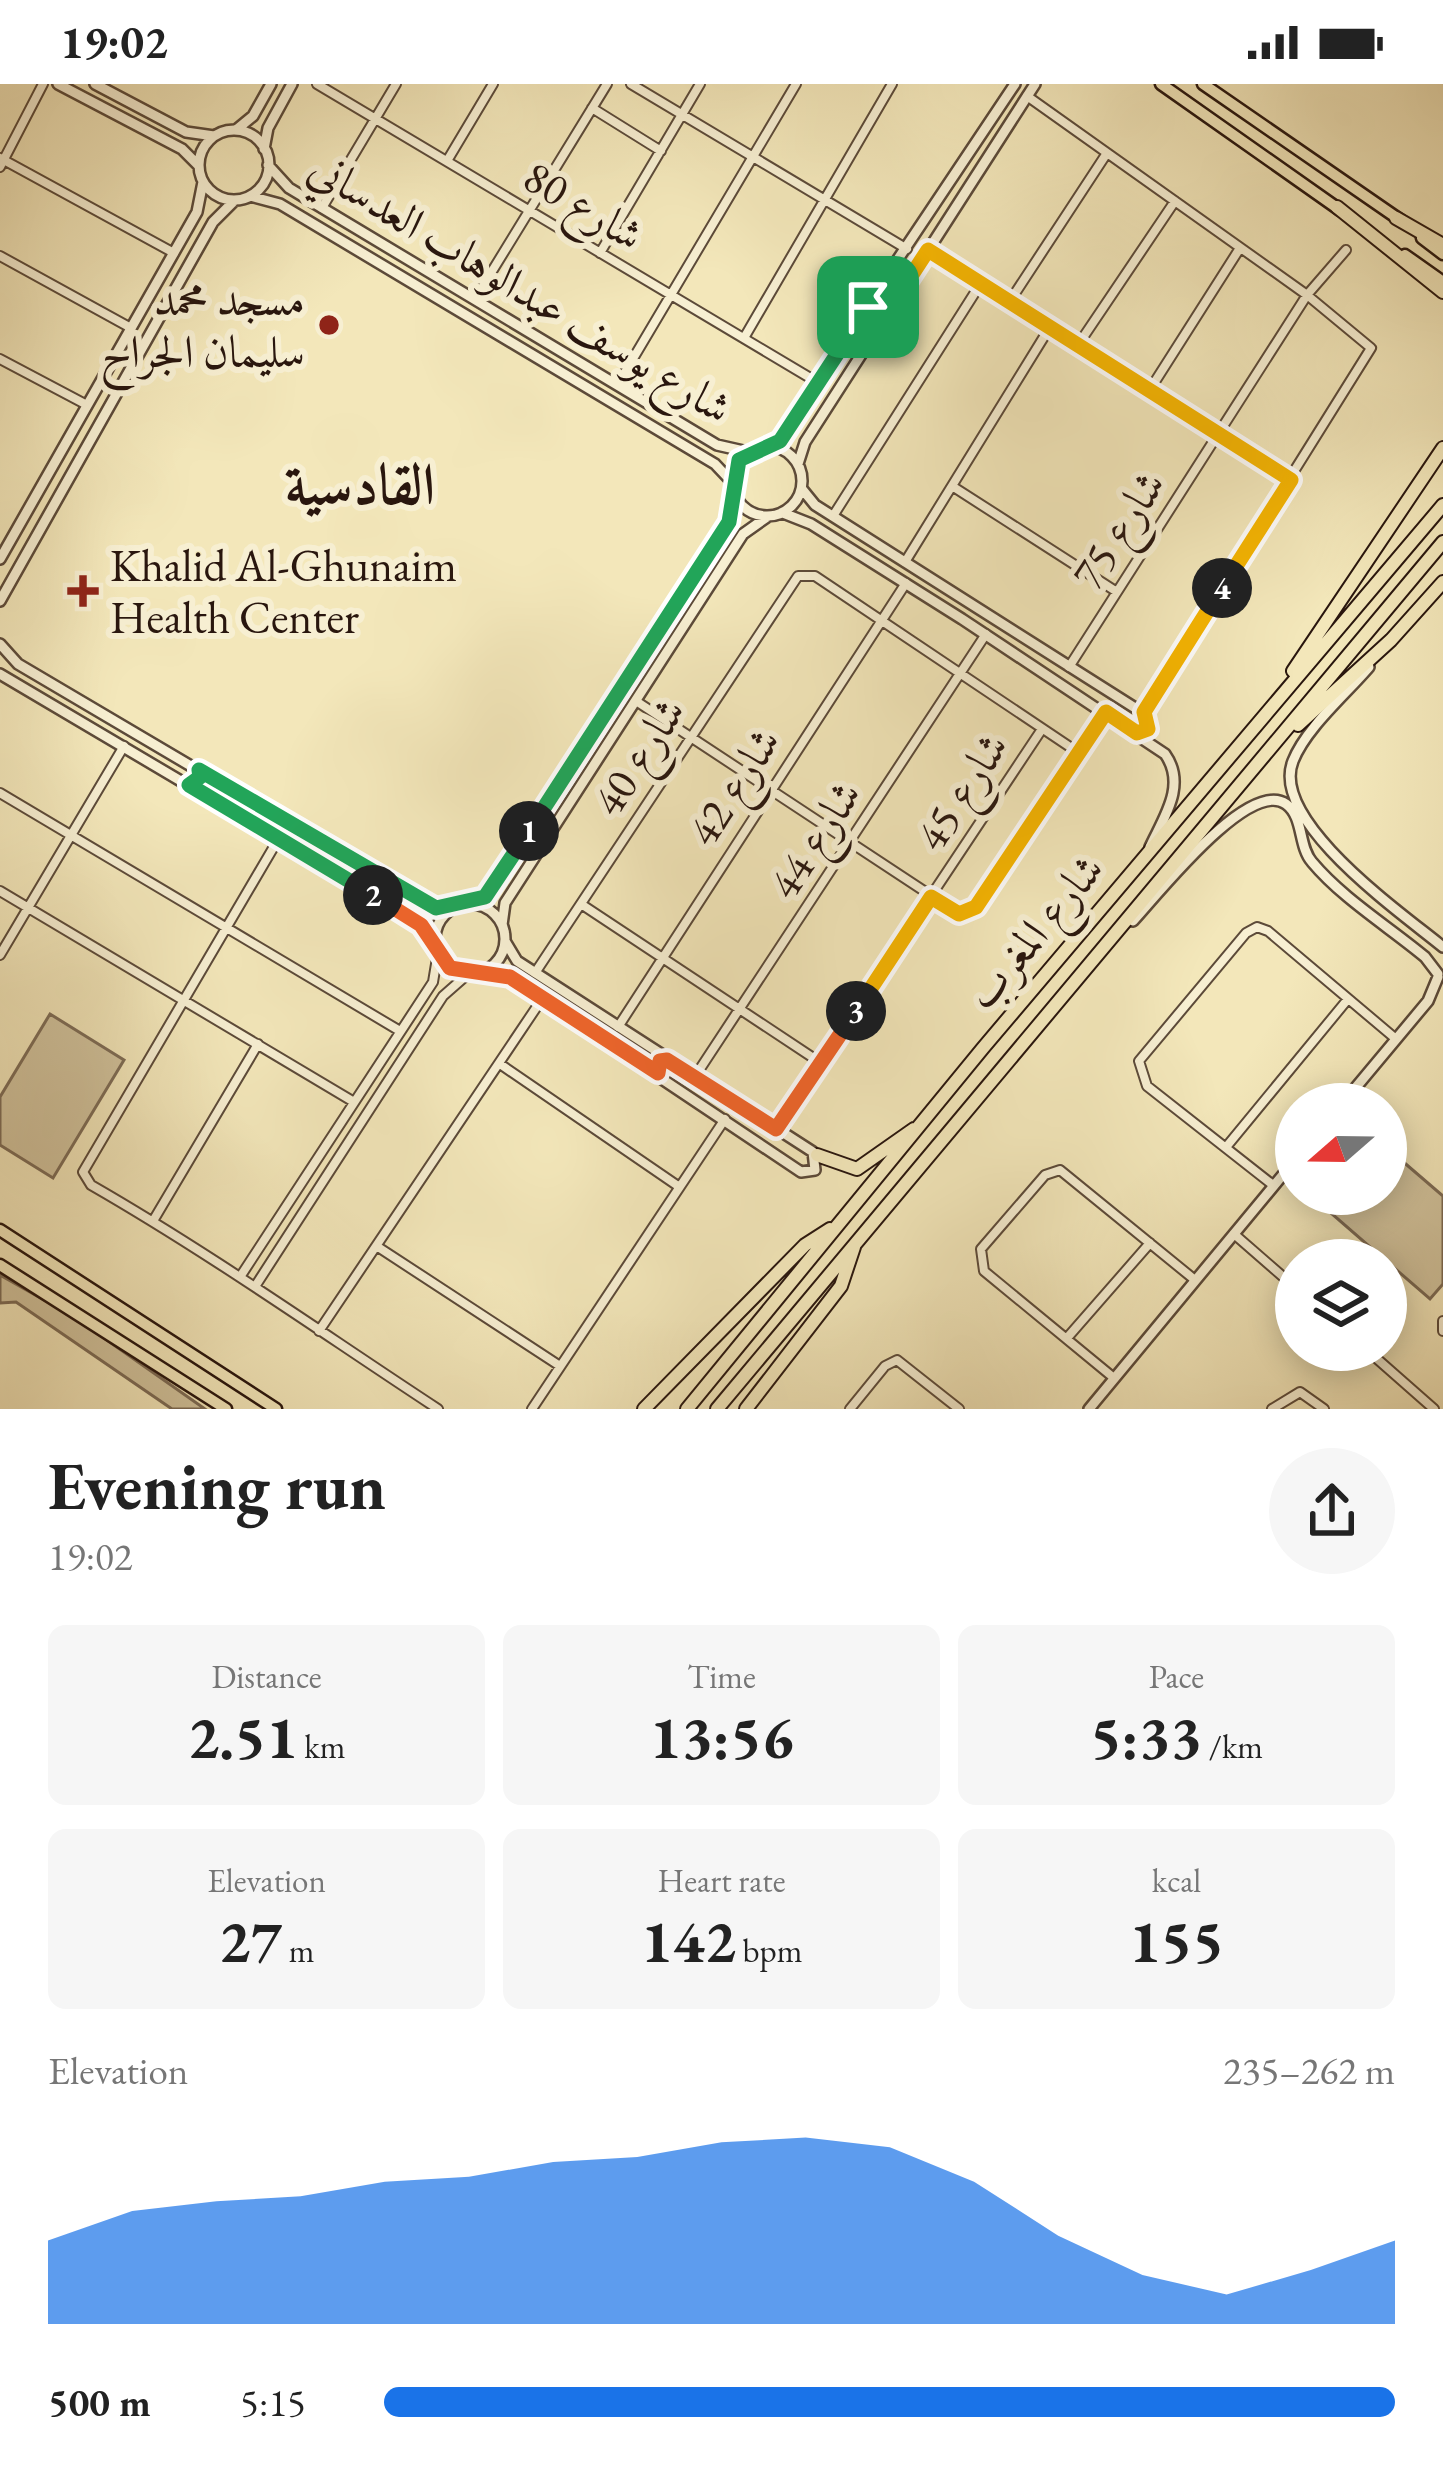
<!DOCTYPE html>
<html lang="en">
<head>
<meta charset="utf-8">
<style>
	body { margin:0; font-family:"EB Garamond",Amiri,serif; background:#f6f6f6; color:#222; height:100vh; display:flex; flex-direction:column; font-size:45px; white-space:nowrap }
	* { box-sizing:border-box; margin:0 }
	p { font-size:39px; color:#767676 }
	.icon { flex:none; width:66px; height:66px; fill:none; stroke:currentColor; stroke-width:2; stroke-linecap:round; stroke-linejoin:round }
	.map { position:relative; height:1325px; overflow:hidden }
	.sheet { display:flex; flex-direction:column; background:#fff; flex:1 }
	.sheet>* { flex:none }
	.needle { width:78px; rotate:250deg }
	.tools { position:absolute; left:1275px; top:999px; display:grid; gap:24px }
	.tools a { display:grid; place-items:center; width:132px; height:132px; border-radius:50%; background:#fff; box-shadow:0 6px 30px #0003; font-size:60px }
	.pin { position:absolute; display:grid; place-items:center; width:102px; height:102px; color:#fff; margin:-51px; border-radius:24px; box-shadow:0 6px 18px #0006 }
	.km { position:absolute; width:60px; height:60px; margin:-30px; border-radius:50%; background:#222; color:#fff; font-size:33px; line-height:60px; text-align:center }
	.round { display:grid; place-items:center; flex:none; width:126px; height:126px; border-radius:63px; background:#f6f6f6 }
	.overview { display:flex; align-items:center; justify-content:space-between; height:204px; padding:0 48px }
	h1 { font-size:66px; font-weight:700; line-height:90px }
	.figures { display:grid; grid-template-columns:repeat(3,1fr); gap:18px; height:204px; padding:12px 48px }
	.figures div { display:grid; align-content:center; border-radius:18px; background:#f6f6f6; text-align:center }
	.figures b { font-size:60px; font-weight:700 }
	.figures small { font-size:33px; font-weight:400 }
	.figures p { font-size:33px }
	.chart { height:336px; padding:24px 48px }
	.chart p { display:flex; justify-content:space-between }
	.chart svg { width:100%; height:216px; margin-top:12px; fill:#1a73e8; opacity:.7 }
	ul { padding:0 48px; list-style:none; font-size:39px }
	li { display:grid; grid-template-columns:192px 144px 1fr; align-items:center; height:90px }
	li i { height:30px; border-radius:15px; background:#1a73e8 }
	.status { display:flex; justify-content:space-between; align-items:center; height:84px; padding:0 60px; background:#fff; direction:ltr }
	.status svg { height:33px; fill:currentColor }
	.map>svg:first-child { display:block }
	.green { fill:#d1c39d; stroke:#7d6c56; stroke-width:3 }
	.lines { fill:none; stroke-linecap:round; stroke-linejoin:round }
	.minor-casing { stroke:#5c4a39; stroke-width:12 }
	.tertiary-casing { stroke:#5c4a39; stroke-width:14 }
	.primary-casing { stroke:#29160e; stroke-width:15 }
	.motorway-casing { stroke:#29160e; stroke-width:16 }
	.minor { stroke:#f7efd2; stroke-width:8 }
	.tertiary { stroke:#f7efd2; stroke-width:9 }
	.primary { stroke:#f3e7ba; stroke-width:10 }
	.motorway { stroke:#f3e7ba; stroke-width:12 }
	.split-1-casing { stroke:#fff; stroke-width:24 }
	.split-2-casing { stroke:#fff; stroke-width:24 }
	.split-3-casing { stroke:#fff; stroke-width:24 }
	.split-4-casing { stroke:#fff; stroke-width:24 }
	.split-5-casing { stroke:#fff; stroke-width:24 }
	.split-1 { stroke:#22a559; stroke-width:15 }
	.split-2 { stroke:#22a559; stroke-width:15 }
	.split-3 { stroke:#f0652b; stroke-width:15 }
	.split-4 { stroke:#f5b400; stroke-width:15 }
	.split-5 { stroke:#f5b400; stroke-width:15 }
	.poi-dot { fill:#8f2418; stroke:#f7efd2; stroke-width:4.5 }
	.labels { text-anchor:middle; stroke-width:12; stroke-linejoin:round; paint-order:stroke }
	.street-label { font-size:45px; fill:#29160e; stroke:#f7efd2 }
	.poi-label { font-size:45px; fill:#29160e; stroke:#f7efd2; text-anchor:end }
	.district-label { font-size:57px; font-weight:bold; fill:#29160e; stroke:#f7efd2 }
</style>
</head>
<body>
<div class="status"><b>19:02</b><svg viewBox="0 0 49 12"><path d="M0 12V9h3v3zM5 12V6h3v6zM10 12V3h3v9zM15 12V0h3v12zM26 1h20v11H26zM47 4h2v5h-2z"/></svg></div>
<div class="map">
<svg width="1443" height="1325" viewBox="0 0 1443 1325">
	<rect width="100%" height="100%" fill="#f3e7ba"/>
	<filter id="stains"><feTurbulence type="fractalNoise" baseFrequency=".00167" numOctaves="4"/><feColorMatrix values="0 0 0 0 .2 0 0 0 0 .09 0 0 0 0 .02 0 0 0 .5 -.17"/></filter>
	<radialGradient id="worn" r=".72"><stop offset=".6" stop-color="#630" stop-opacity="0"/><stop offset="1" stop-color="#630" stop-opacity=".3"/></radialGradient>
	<path class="green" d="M50,930L124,976L53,1094L0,1061V1013Z
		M1386,1063L1443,1112V1200L1430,1215L1309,1110H1386Z
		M0,1191L74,1233L205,1325H172L16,1218L0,1219Z"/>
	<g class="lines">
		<g class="minor-casing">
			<path id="minor" d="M317,0L817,298
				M631,0L907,165
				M1027,12L1307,211L1371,264L1143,629
				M592,24L661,67
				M0,74L174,169
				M447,77L493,0
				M0,83L43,0
				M322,124L396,0
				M928,166L1291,396
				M600,169L700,0
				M0,172L131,244
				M475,215L607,0
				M1010,217L1107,69
				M744,254L892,0
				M1078,261L1175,117
				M0,275L87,321
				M618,300L796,0
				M1149,307L1240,164
				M952,402L1117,508
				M833,432L981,199
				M905,478L1050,243
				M1069,583L1307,211L1346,166
				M636,617L959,830L979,819L1105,629
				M0,709L400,947
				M279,754L83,1088L91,1101C211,1170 322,1249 438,1325
				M0,807L354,1018
				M581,820L821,979
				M0,871L124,662
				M535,889L798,492H815L1079,669
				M618,943L906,499
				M500,980L678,1102
				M694,994L986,550
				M776,1045L1042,645
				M1227,1062L1348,915
				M1273,1101L1147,1002L1139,977L1246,849L1257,843L1268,847L1396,955
				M153,1137L258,960
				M1234,1150L1296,1204
				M378,1163L560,1282
				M242,1190L433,898L438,868
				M256,1201L443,912L468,890
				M1443,1237V1247
				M319,1247L542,915
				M1067,1254L1150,1159
				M1367,1266L1434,1325
				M1114,1294L984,1187L981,1165L1045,1091L1060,1086L1195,1196
				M532,1325L725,1035
				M850,1325L885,1282L897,1276L959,1325
				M1272,1325L1300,1308L1324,1325"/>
		</g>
		<g class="tertiary-casing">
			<path id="tertiary" d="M58,0L182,65L198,81
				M95,0L186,48L214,52
				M236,46L253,32L271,0
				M199 81a35 35 0 1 1 70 0a35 35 0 1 1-70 0Z
				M264,65L268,44L292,0
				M268,81L289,104L717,361L748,368
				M250,112L280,120L715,380L732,398
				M732 397a35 35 0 1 1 70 0a35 35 0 1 1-70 0Z
				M773,362L1015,0
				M798,380L805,358L1035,0
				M802,405L815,421L1143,629L1150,642L1137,649
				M783,429L811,440L962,535L1165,670C1187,701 1164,733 1150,763
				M0,475L197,128L203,98
				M0,517L213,138L235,116
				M0,560L18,580L423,819L453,825
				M1369,583C1346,610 1306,644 1293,677C1269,737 1403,830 1443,863
				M0,590L414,835L436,862
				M472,820L491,807L726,443L735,411
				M435 855a35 35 0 1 1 70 0a35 35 0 1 1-70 0Z
				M1133,837C1158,810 1249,694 1286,720C1304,733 1298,762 1312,778C1342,814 1389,843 1425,873L1438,890
				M502,841L505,819L743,450L767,433
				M482,888L514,896L801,1088L815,1086L813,1068L517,877L505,857
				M1342,1020L1428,917L1438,893
				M1089,1325L1296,1075"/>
		</g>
		<g class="primary-casing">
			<path id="primary" d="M1161,0L1340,126
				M1203,0L1403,138
				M1422,154L1443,170
				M1405,171L1443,198
				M0,1146L276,1325
				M0,1181L226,1325"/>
		</g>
		<g class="motorway-casing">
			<path id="motorway" d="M1337,123L1443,208
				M1396,134L1443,161
				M1293,587L1443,364
				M1298,641L1391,556L1443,498
				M817,1071L857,1085L914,1045
				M644,1325L805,1161L830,1145
				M687,1325L983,964L1443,421
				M717,1325L1443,458
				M746,1325L841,1202L854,1163"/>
		</g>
		<use href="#minor" class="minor"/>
		<use href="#tertiary" class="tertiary"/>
		<use href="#primary" class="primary"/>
		<use href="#motorway" class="motorway"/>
	</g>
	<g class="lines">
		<g class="split-1-casing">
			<path id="split-1" d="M529,747L729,438L739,376L780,357L868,223"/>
		</g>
		<g class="split-2-casing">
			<path id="split-2" d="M373,811L189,701L200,693L199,686L436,824L485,813L529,747"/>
		</g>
		<g class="split-3-casing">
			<path id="split-3" d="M373,811L421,841L450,884L510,893L658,989L660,977L667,976L776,1045L856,927"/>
		</g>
		<g class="split-4-casing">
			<path id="split-4" d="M856,927L931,813L959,830L976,823L1106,628L1137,649L1148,645L1144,628L1222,504"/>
		</g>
		<g class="split-5-casing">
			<path id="split-5" d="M868,223L885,232L928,166L1291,396L1222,504"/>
		</g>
		<use href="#split-1" class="split-1"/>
		<use href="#split-2" class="split-2"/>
		<use href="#split-3" class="split-3"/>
		<use href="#split-4" class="split-4"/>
		<use href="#split-5" class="split-5"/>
	</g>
	<g class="poi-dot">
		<circle cx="329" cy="241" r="12"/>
		<path d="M77 489h12v12h12v12h-12v12h-12v-12h-12v-12h12z"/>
	</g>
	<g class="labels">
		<g class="street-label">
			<text transform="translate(584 121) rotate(31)" y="16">شارع 80</text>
			<text transform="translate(521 203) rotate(31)" y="16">شارع يوسف عبدالوهاب العدساني</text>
			<text transform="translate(1118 445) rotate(-57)" y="16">شارع 75</text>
			<text transform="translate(638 672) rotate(-57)" y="16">شارع 40</text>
			<text transform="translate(733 702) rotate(-57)" y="16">شارع 42</text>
			<text transform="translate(961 707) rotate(-57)" y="16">شارع 45</text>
			<text transform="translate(814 755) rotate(-57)" y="16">شارع 44</text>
			<text transform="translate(1034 847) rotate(-50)" y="16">شارع المغرب</text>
		</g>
		<g class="poi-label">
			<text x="305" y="231">مسجد محمد<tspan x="305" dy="52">سليمان الجراح</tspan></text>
			<text x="110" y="497" text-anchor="start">Khalid Al-Ghunaim<tspan x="110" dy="52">Health Center</tspan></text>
		</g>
		<g class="district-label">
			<text x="360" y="420">القادسية</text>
		</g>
	</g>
	<rect width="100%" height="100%" filter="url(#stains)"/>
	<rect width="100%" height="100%" fill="url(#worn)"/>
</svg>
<div class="tools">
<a><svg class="needle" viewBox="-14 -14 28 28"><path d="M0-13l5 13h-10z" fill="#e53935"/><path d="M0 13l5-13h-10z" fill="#767676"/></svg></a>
<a><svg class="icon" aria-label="layers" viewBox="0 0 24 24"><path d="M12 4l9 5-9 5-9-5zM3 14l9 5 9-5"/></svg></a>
</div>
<div class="pin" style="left:868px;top:223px;background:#1e9e55"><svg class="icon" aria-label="arrive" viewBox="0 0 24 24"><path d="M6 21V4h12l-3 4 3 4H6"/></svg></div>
<b class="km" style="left:529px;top:747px">1</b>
<b class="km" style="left:373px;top:811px">2</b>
<b class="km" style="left:856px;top:927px">3</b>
<b class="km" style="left:1222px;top:504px">4</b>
</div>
<section class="sheet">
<div class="overview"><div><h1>Evening run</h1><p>19:02</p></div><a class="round"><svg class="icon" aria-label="share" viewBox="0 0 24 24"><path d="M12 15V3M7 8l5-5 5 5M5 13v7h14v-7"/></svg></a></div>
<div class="figures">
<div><p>Distance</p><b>2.51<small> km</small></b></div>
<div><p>Time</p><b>13:56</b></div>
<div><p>Pace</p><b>5:33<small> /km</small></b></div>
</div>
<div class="figures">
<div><p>Elevation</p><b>27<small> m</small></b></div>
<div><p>Heart rate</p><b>142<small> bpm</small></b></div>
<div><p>kcal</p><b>155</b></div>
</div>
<div class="chart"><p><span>Elevation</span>235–262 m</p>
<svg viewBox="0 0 160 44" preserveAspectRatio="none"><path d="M0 44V27L10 21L20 19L30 18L40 15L50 14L60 11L70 10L80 7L90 6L100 8L110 15L120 26L130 34L140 38L150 33L160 27V44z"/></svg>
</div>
<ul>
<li><b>500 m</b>5:15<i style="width:100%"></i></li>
</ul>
</section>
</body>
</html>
